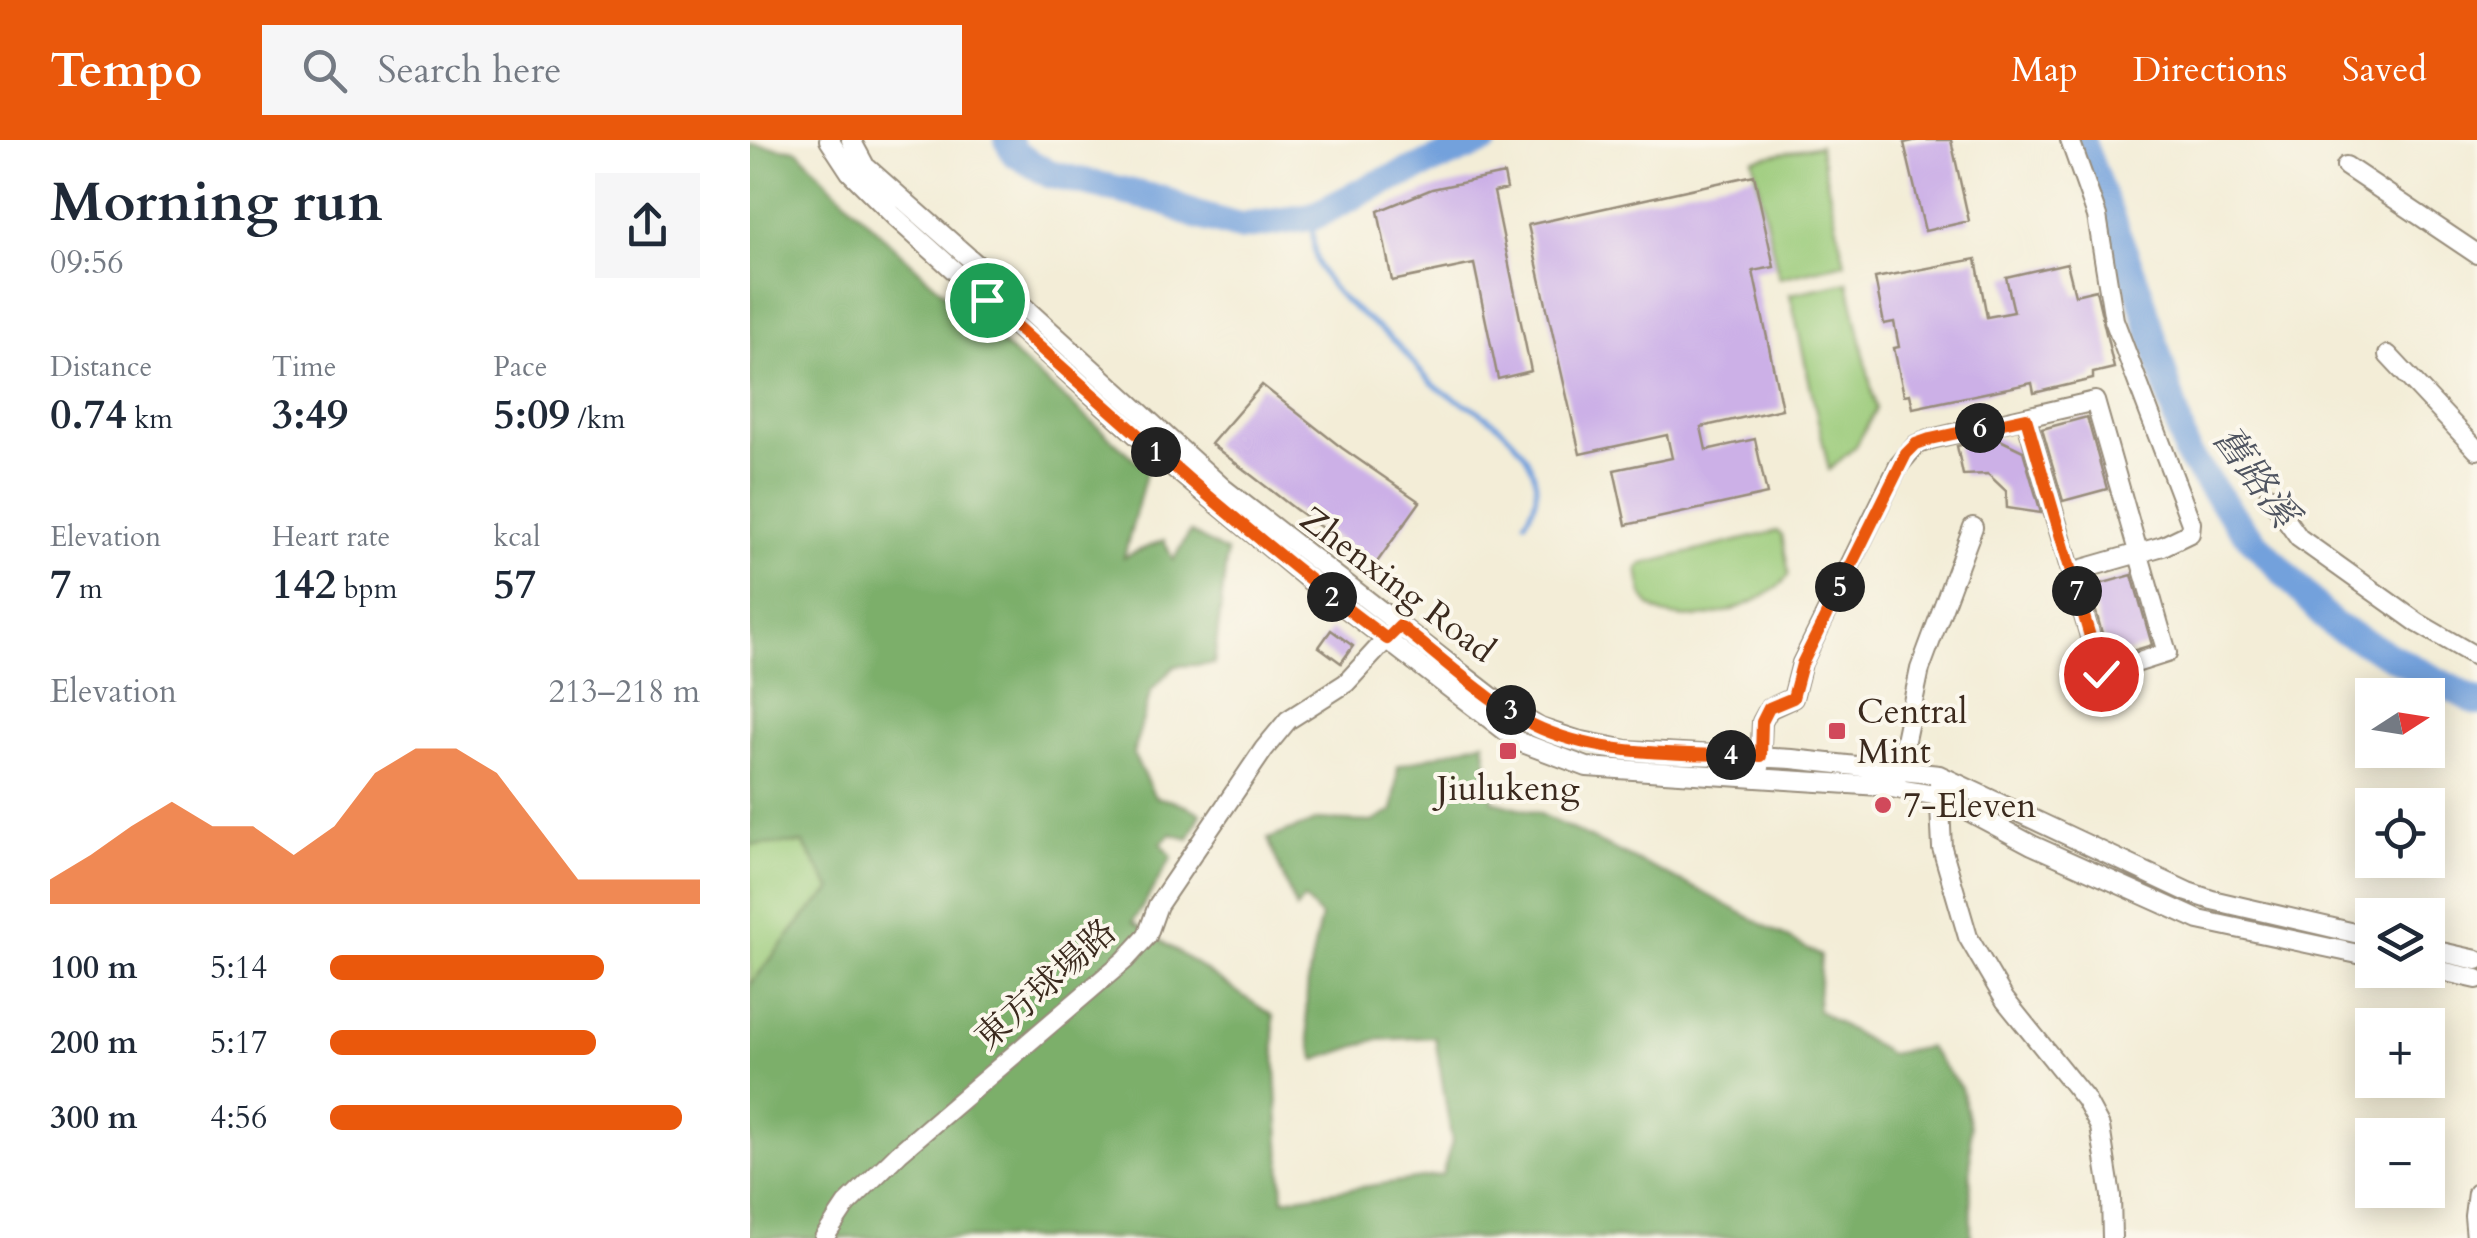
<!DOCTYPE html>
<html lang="en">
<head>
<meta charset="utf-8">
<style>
	body { margin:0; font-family:Cardo,"Noto Serif TC",serif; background:#f6f6f7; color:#1f2937; height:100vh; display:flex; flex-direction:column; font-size:38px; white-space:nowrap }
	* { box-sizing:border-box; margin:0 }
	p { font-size:32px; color:#747a83 }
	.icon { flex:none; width:55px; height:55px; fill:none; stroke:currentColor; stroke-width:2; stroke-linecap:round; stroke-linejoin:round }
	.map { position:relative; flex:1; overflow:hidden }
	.drawer { display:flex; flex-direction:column; background:#fff; width:750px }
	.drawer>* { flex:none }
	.needle { width:65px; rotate:78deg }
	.fabs { position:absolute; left:1605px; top:538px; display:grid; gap:20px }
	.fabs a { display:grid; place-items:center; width:90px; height:90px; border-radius:0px; background:#fff; box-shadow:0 5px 25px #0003; font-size:50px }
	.pin { position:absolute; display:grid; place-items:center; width:85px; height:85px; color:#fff; margin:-42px; border:5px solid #fff; border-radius:50%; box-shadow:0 2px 10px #0007 }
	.km { position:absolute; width:50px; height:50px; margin:-25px; border-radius:50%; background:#222; color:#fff; font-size:28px; line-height:50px; text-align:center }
	.round { display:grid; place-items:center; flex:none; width:105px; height:105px; border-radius:0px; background:#f6f6f7 }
	.overview { display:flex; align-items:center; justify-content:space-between; height:170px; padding:0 50px }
	h1 { font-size:55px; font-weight:600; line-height:75px }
	.stats { display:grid; grid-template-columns:repeat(3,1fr); gap:15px; height:170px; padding:10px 50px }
	.stats div { display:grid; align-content:center }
	.stats b { font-size:42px; font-weight:600 }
	.stats small { font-size:28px; font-weight:400 }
	.stats p { font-size:28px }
	.chart { height:280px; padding:20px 50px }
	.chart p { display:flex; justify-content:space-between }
	.chart svg { width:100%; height:180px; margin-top:10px; fill:#ea580c; opacity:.7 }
	ul { padding:0 50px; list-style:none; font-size:32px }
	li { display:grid; grid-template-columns:160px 120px 1fr; align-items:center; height:75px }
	li i { height:25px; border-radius:12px; background:#ea580c }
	header { display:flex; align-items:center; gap:60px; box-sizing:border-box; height:140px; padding:0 50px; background:#ea580c; color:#fff }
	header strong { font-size:48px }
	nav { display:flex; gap:55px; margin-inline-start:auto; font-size:35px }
	.search { width:700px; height:90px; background:#f6f6f7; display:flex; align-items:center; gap:25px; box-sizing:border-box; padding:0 35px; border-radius:0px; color:#747a83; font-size:38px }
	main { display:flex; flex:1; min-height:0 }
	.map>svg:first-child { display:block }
	.green { fill:#9bcb7a; stroke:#6b7a4c; stroke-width:2.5 }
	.forest { fill:#7caf6a; stroke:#5c6c44; stroke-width:2.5 }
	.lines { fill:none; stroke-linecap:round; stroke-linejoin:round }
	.stream { stroke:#73a1dc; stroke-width:5 }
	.river { stroke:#73a1dc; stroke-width:28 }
	.building { fill:#ccb0e7 }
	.minor-casing { stroke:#978c7a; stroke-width:22 }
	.minor { stroke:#fff; stroke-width:18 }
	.route-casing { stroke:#fff; stroke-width:20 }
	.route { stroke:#ea580c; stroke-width:12 }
	.poi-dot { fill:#d1495b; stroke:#fbf7ec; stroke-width:4 }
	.labels { text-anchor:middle; stroke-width:8; stroke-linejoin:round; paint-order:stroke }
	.street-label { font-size:35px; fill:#3b2a1e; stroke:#fbf7ec }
	.poi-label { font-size:35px; fill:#3b2a1e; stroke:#fbf7ec; text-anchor:start }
	.water-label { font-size:38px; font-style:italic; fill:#4f5460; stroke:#fbf7ec }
</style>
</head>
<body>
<header>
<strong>Tempo</strong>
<div class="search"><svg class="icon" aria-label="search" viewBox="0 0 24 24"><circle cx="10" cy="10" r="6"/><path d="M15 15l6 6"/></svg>Search here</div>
<nav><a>Map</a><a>Directions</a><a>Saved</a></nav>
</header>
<main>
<section class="drawer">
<div class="overview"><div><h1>Morning run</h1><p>09:56</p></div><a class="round"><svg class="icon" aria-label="share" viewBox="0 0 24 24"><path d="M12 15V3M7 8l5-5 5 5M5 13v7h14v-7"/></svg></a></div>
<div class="stats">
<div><p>Distance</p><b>0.74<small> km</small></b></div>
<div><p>Time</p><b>3:49</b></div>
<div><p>Pace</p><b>5:09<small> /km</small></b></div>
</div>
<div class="stats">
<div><p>Elevation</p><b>7<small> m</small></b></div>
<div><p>Heart rate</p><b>142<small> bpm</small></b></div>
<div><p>kcal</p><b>57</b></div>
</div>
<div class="chart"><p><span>Elevation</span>213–218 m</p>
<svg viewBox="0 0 160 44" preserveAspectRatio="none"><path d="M0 44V38L10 32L20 25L30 19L40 25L50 25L60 32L70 25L80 12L90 6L100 6L110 12L120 25L130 38L140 38L150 38L160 38V44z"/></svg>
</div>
<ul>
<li><b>100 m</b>5:14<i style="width:74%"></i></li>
<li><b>200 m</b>5:17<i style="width:72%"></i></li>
<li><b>300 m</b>4:56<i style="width:95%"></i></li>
</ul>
</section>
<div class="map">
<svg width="1727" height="1098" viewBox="0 0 1727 1098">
	<rect width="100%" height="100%" fill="#fbf7ec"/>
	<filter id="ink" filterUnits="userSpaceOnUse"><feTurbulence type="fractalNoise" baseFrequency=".01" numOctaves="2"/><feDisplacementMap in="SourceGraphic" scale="20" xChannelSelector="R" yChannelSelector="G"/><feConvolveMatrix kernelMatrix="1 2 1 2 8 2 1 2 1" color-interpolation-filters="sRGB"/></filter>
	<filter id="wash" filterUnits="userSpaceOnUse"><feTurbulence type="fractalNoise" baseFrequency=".0048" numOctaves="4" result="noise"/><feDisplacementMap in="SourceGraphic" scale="40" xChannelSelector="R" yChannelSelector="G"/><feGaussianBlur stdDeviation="2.25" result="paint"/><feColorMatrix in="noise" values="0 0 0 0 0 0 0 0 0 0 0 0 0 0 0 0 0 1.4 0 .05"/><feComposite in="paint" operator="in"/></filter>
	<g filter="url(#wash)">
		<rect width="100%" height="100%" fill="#f3edd7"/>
		<path class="green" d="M1069,5L1095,123L1029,138L1003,19Z
			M1098,142L1126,269L1106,306L1079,330L1040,154Z
			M1027,391L1032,395L1039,435C1017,466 931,494 900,466C891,458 890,440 888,429L892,424Z
			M3,703H53L83,750L56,775L0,845V705Z"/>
		<path class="forest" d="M0,4L48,10C155,126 279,226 397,330L374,417L414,400L423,420L440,392L477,413L464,524L425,526L401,551L383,614L405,657L427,662L451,673L439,699L421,694L411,703L422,717L383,782L523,876L533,1059L692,1035L702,1002L685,897L625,900L566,920C547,875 560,823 571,777L554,759L546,769L518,699L568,680L622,682L643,671L648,626L734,601L743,661L788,673L947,749L1071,816L1067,870L1139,914L1178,907L1211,948L1220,987L1221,1098H0V845L56,775L82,750L53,703L0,705Z"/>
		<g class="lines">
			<path class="stream" d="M562,77C563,94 562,114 570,129C587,163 620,178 646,203C660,217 671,235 688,248C700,257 714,262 727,270C764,294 807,337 775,381"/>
			<path class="river" d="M258,0L264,13L299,34L413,60L443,74L489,87L562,77L623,46L736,0
				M1331,0L1389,151L1437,314L1491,387L1583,485L1727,562"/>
		</g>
		<g id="blocks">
			<path class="building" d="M1168,0H1201L1219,81L1175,91L1154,3Z
				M754,34L757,49L744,52L781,231L748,239L724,124L642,141L628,71L682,49Z
				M1004,35L1024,127L1003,131L1032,269L951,287L956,310L1005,299L1017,354L876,385L864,330L922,318L917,295L830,314L778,85Z
				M1226,119L1237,177L1264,172L1256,137L1317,123L1325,155L1346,150L1364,228L1343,233V239L1284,253L1282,243L1163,268L1160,254L1154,255L1144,208L1149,207L1144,182L1134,184L1125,138Z
				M512,245L592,308L670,362L625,425L545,369L461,304Z
				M1337,277L1357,349L1313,361L1292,289Z
				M1244,297L1273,311L1291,373L1257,368L1256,351L1238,334L1213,335L1207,306Z
				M1382,435L1402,505L1359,518L1339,447Z
				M581,490L603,506L591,523L569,507Z"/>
		</g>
	</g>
	<g filter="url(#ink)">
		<use href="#blocks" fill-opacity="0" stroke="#978c7a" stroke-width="2.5"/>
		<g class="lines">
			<g class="minor-casing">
				<path id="minor" d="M79,0L100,32L144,76L412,318L559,440L770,602L837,627L1130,646L1190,656L1282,705L1449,780L1622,817
					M101,0L115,26L252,147L473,348L752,565L790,588L827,600L877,610L1042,619L1189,635L1438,752L1462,760L1622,797
					M1320,0L1347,76L1364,180L1441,383L1440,393L1413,406L1322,432
					M1596,26L1727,114
					M1638,215L1727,310
					M1519,356L1549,398L1668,483L1727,517
					M1010,628L1012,582L1019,569L1043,558L1052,523L1149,325L1166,305L1181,299L1345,261L1417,513L1351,534L1276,278
					M1147,638L1170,529L1223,387
					M1189,645L1192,708L1218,797L1255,860L1335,959L1350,987L1361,1056L1362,1098
					M1678,809L1727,820
					M1678,828L1727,839
					M74,1098L96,1065L149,1013L375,820L397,796L408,765L514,609L538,580L596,543L642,493
					M1726,1098L1724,1076L1727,1053"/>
			</g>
			<use href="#minor" class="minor"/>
		</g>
	</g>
	<g class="lines" filter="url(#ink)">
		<g class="route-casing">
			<path id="route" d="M237,160C367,277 496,394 637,499L650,486C691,517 745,569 792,589C859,618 939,613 1011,616L1012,582L1019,568L1043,558L1052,524L1156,314L1166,304L1180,299L1276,278L1351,534"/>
		</g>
		<use href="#route" class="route"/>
	</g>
	<g class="poi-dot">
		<rect x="1077" y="581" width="20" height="20" rx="5"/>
		<rect x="748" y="601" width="20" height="20" rx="5"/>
		<circle cx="1133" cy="665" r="10"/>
	</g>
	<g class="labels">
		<g class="street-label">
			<text transform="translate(648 444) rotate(37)" y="12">Zhenxing Road</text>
			<text transform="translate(295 844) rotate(-42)" y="12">東方球場路</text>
		</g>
		<g class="poi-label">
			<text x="1107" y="583">Central<tspan x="1107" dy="40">Mint</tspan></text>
			<text x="758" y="660" text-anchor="middle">Jiulukeng</text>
			<text x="1153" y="677">7-Eleven</text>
		</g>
		<g class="water-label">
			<text transform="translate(1506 336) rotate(54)" y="13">舊路溪</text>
		</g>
	</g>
</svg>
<div class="fabs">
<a><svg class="needle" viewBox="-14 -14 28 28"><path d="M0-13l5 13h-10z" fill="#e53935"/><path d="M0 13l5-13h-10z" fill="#747a83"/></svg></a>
<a><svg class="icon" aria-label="locate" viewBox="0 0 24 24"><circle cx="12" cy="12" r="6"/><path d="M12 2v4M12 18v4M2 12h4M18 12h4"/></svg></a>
<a><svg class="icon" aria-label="layers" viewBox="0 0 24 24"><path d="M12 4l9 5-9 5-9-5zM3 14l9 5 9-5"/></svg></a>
<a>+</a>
<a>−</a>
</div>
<div class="pin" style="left:237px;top:160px;background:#1e9e55"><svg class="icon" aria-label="arrive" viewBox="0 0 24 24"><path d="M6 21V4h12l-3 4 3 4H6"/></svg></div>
<div class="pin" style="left:1351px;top:534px;background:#d93025"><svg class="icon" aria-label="check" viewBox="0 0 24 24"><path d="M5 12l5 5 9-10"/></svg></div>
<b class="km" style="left:406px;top:312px">1</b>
<b class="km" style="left:582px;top:457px">2</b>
<b class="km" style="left:761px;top:570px">3</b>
<b class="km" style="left:981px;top:615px">4</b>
<b class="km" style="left:1090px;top:447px">5</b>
<b class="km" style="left:1230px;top:288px">6</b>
<b class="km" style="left:1327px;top:451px">7</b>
</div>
</main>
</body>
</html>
